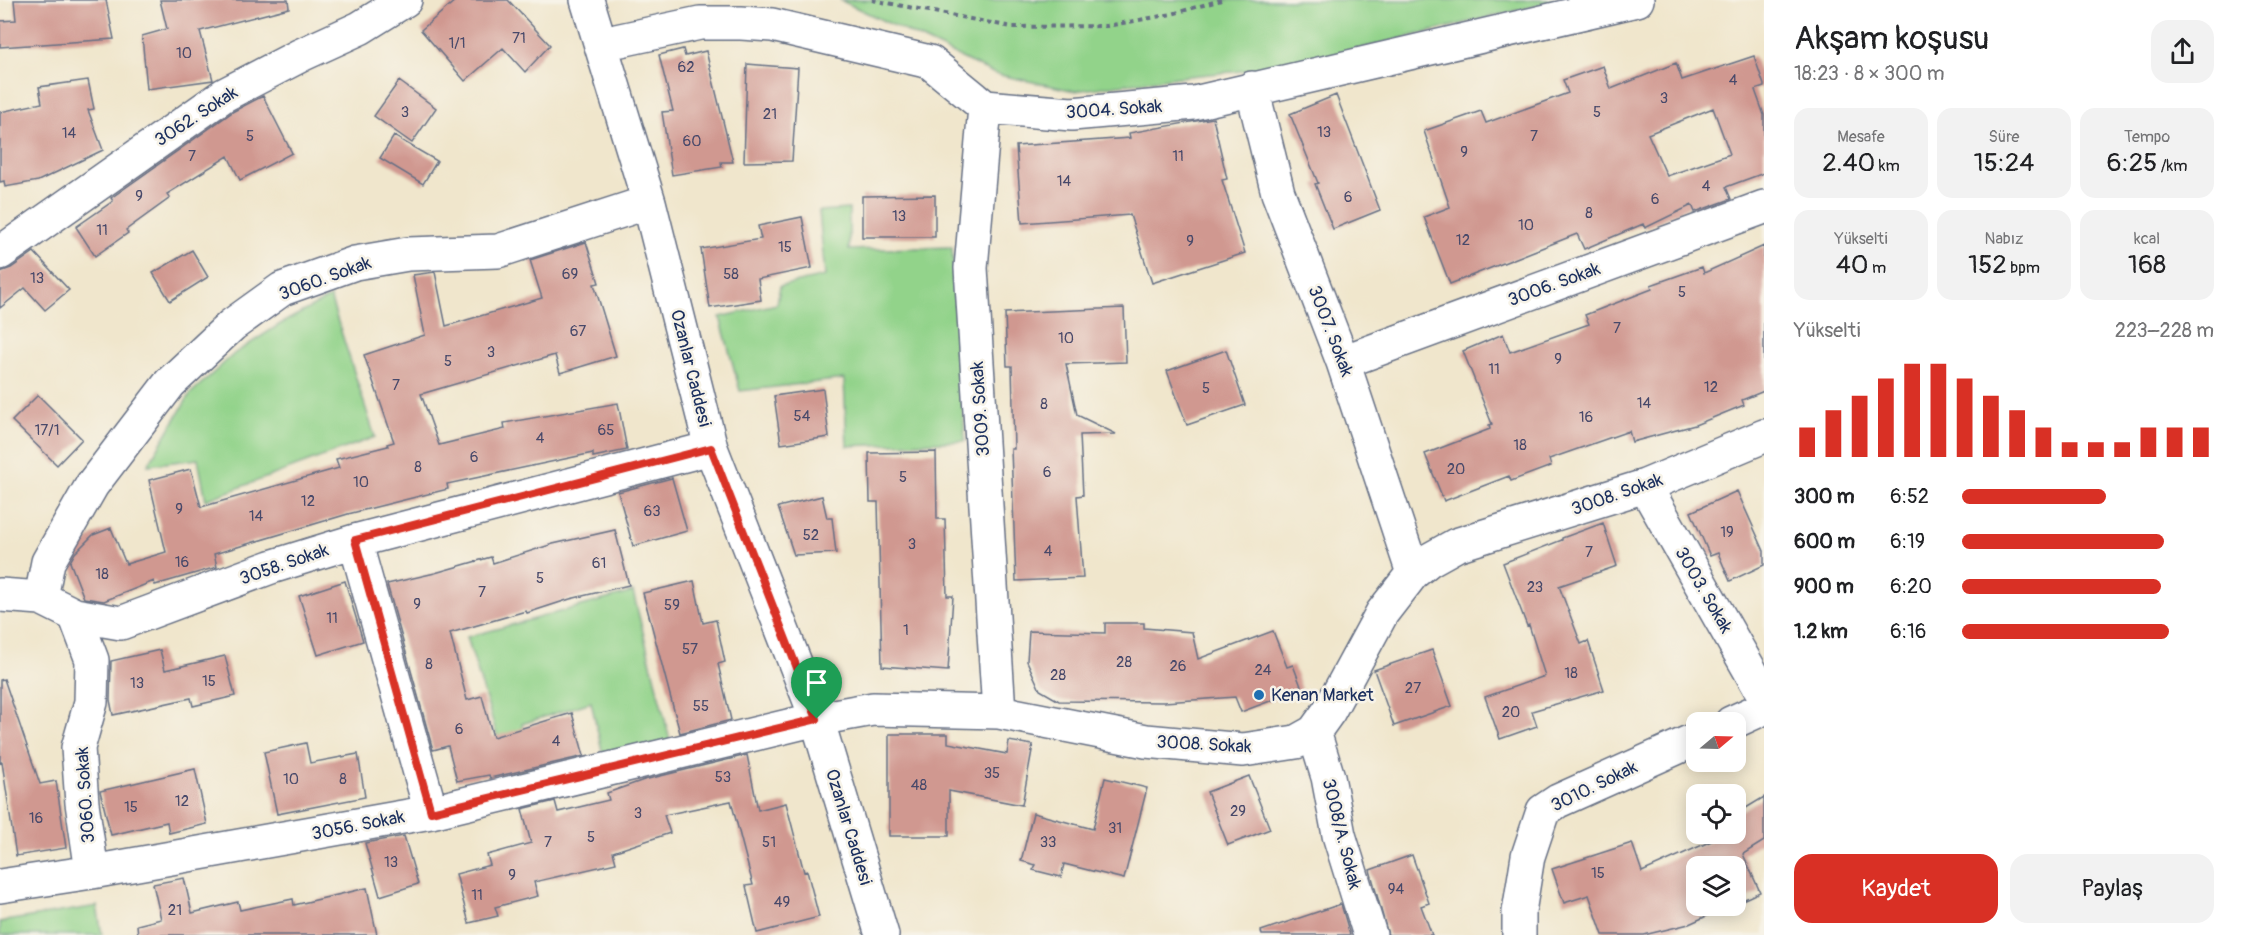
<!DOCTYPE html>
<html lang="tr">
<head>
<meta charset="utf-8">
<style>
	body { margin:0; font-family:Pangolin,sans-serif; background:#f2f2f2; color:#202124; height:100vh; display:flex; flex-direction:column; font-size:22px; white-space:nowrap }
	* { box-sizing:border-box; margin:0 }
	p { font-size:20px; color:#757577 }
	.icon { flex:none; width:33px; height:33px; fill:none; stroke:currentColor; stroke-width:2; stroke-linecap:round; stroke-linejoin:round }
	.map { position:relative; flex:1; overflow:hidden }
	.details { display:flex; flex-direction:column; background:#fff; width:480px }
	.details>* { flex:none }
	.needle { width:39px; rotate:71deg }
	.tools { position:absolute; left:1686px; top:712px; display:grid; gap:12px }
	.tools a { display:grid; place-items:center; width:60px; height:60px; border-radius:12px; background:#fff; box-shadow:0 3px 15px #0003; font-size:30px }
	.pin { position:absolute; display:grid; place-items:center; width:51px; height:51px; color:#fff; margin:-62px -26px; border-radius:50% 50% 50% 0; rotate:-45deg; box-shadow:0 0 6px #0007 }
	.pin .icon { rotate:45deg }
	.round { display:grid; place-items:center; flex:none; width:63px; height:63px; border-radius:18px; background:#f2f2f2 }
	.head { display:flex; align-items:center; justify-content:space-between; height:102px; padding:0 30px }
	h1 { font-size:33px; font-weight:600; line-height:45px }
	.metrics { display:grid; grid-template-columns:repeat(3,1fr); gap:9px; height:102px; padding:6px 30px }
	.metrics div { display:grid; align-content:center; border-radius:15px; background:#f2f2f2; text-align:center }
	.metrics b { font-size:26px; font-weight:600 }
	.metrics small { font-size:16px; font-weight:400 }
	.metrics p { font-size:16px }
	.chart { height:168px; padding:12px 30px }
	.chart p { display:flex; justify-content:space-between }
	.chart svg { width:100%; height:108px; margin-top:6px; stroke:#d93025; stroke-width:6 }
	.cta { display:flex; gap:12px; margin-top:auto; padding:12px 30px }
	.cta a { flex:1; height:69px; border-radius:18px; background:#d93025; color:#fff; font-size:24px; font-weight:600; line-height:69px; text-align:center }
	.cta a+a { background:#f2f2f2; color:#202124 }
	ul { padding:0 30px; list-style:none; font-size:20px }
	li { display:grid; grid-template-columns:96px 72px 1fr; align-items:center; height:45px }
	li i { height:15px; border-radius:8px; background:#d93025 }
	main { display:flex; flex:1; min-height:0 }
	.map>svg:first-child { display:block }
	.green { fill:#92d38a; stroke:#568174; stroke-width:1.5 }
	.building { fill:#d09890; fill-rule:evenodd }
	.lines { fill:none; stroke-linecap:round; stroke-linejoin:round }
	.minor-casing { stroke:#666f84; stroke-width:36 }
	.path { stroke:#666f84; stroke-width:4; stroke-dasharray:4.5 4.5; stroke-linecap:butt }
	.minor { stroke:#fff; stroke-width:33 }
	.route-casing { stroke:#fff; stroke-width:12 }
	.route { stroke:#d93025; stroke-width:8 }
	.poi-dot { fill:#1f6fb2; stroke:#f7f3e8; stroke-width:2 }
	.labels { text-anchor:middle; stroke-width:5; stroke-linejoin:round; paint-order:stroke }
	.number-label { font-size:15px; fill:#48496a }
	.street-label { font-size:18px; fill:#1b2f5e; stroke:#f7f3e8 }
	.poi-label { font-size:18px; fill:#1b2f5e; stroke:#f7f3e8; text-anchor:start }
</style>
</head>
<body>
<main>
<div class="map">
<svg width="1764" height="935" viewBox="0 0 1764 935">
	<rect width="100%" height="100%" fill="#f7f3e8"/>
	<filter id="ink" filterUnits="userSpaceOnUse"><feTurbulence type="fractalNoise" baseFrequency=".0167" numOctaves="2"/><feDisplacementMap in="SourceGraphic" scale="12" xChannelSelector="R" yChannelSelector="G"/><feConvolveMatrix kernelMatrix="1 2 1 2 8 2 1 2 1" color-interpolation-filters="sRGB"/></filter>
	<filter id="wash" filterUnits="userSpaceOnUse"><feTurbulence type="fractalNoise" baseFrequency=".008" numOctaves="4" result="noise"/><feDisplacementMap in="SourceGraphic" scale="24" xChannelSelector="R" yChannelSelector="G"/><feGaussianBlur stdDeviation="1.35" result="paint"/><feColorMatrix in="noise" values="0 0 0 0 0 0 0 0 0 0 0 0 0 0 0 0 0 1.4 0 .05"/><feComposite in="paint" operator="in"/></filter>
	<g filter="url(#wash)">
		<rect width="100%" height="100%" fill="#f0e6cc"/>
		<path class="green" d="M840,0H1560L1285,67L1178,77L1075,91L995,74Z
			M849,209V250L952,247L965,441L847,446L844,379L740,391L720,317L777,304L780,286L825,276L819,211Z
			M330,297L375,437L206,500L198,459L148,465L190,394L235,353L282,323Z
			M633,592L670,740L604,759L591,702L522,724L536,769L510,778L467,637Z
			M97,906L102,935H0V922Z"/>
		<g id="blocks">
			<path class="building" d="M14,0H106L114,39L0,47V21L16,20Z
				M160,0H288L289,8L200,31L213,80L147,89L142,36L167,29Z
				M456,0H508L550,45L525,72L503,48L465,81L421,30Z
				M683,49L685,56L706,51L733,162H721L722,167L672,175L662,112L673,111L659,55Z
				M1754,56L1764,85V87L1755,90L1764,115V173L1726,187L1731,199L1695,212L1692,205L1645,228L1643,224L1584,249L1577,234L1450,284L1424,217L1450,207L1424,131L1481,111L1486,123L1568,93L1563,80L1603,66L1611,89L1676,63L1682,80ZM1713,108L1730,154L1667,176L1648,134Z
				M747,64L798,68L792,161L744,162Z
				M88,80L94,109L88,110L103,150L38,181L5,187L4,181L0,182V112L42,103L39,87Z
				M399,81L436,108L412,143L374,116Z
				M1336,95L1380,210L1333,229L1315,184L1318,183L1290,114Z
				M263,96L292,153L240,180L228,156L167,194L170,198L126,230L128,233L95,256L76,227L113,201L111,198L234,111Z
				M1213,118L1227,179L1222,180L1245,253L1152,283L1130,215L1022,223L1016,146L1130,138L1129,133Z
				M394,136L437,161L423,184L380,158Z
				M935,195V237H862V196Z
				M802,217L812,268L758,279L761,300L710,308L701,249L761,239L758,226Z
				M586,242L599,283L594,284L616,356L560,373L555,355L421,394L439,445L505,429L504,423L618,403L627,450L593,457V453L447,484L448,489L348,514L214,554L217,567L155,585L154,581L104,601L84,598L70,562L75,553L93,535L111,528L126,564L166,552L149,480L191,469L201,507L339,468L336,459L388,446L387,444L394,442L364,355L425,335L413,275L435,272L446,326L542,298L530,260Z
				M1764,246V391L1742,400L1744,405L1695,425L1632,442L1629,431L1549,459L1551,466L1511,481L1509,476L1444,501L1425,454L1490,429L1489,425L1492,424L1463,351L1503,334L1510,352L1589,324L1585,315L1652,289L1651,285L1702,267L1704,273Z
				M192,250L208,277L170,301L153,273Z
				M34,252L69,290L45,310L25,288L0,308V272L11,268Z
				M1124,308L1126,362L1066,364L1077,415L1116,434L1080,435L1083,495L1077,496L1083,578L1016,581L1011,449H1014L1012,366H1007L1005,313Z
				M1226,350L1245,405L1187,425L1167,371Z
				M823,389L829,437L781,444L774,396Z
				M38,395L82,439L57,465L12,421Z
				M936,452L937,519H945L947,596H953L948,671L882,666L878,502H870L869,453Z
				M672,478L687,531L633,546L618,492Z
				M1737,491L1764,551V565L1730,581L1718,553L1710,556L1691,512Z
				M822,496L827,518H832L836,553L794,555L778,507Z
				M1603,523L1617,566L1559,586L1581,644L1588,641L1604,690L1532,711L1537,726L1500,739L1485,697L1545,676L1529,625L1527,626L1503,563L1562,540V538Z
				M615,530L629,585L570,599L527,613L526,611L450,633L467,700L482,696L493,737L572,713L584,756L490,778L489,775L457,781L448,746L433,750L387,584L435,573L491,557L493,563L553,544Z
				M345,581L363,641L318,655L299,596Z
				M694,581L703,623L716,620L725,662L718,664L731,720L680,733L643,593Z
				M1105,623H1144V628L1192,632L1198,659L1273,631L1287,667L1293,665L1302,689L1241,712L1235,697L1164,702L1059,701L1040,690L1027,661L1029,631L1105,633Z
				M160,650L165,670L225,656L235,696L193,706L191,698L113,715L110,700L111,661Z
				M1432,650L1452,706L1394,726L1374,670Z
				M4,679L40,784L56,781L66,848L16,856L2,762L0,763V680Z
				M889,734H948V743L1007,754L1009,741L1033,745L1022,805L949,791V836H889Z
				M306,743L310,763L358,754L365,797L277,814L264,752Z
				M747,755L758,810L786,803L804,872L807,871L819,917L757,933L746,886L753,885L731,801L664,815L670,833L613,852L616,863L534,882L538,896L495,907L498,916L469,923L456,874L490,865L487,855L531,843L522,809L555,801L558,812L609,800L607,793L644,780Z
				M195,769L207,824L169,833L167,822L111,835L100,791Z
				M1249,776L1270,829L1228,845L1207,792Z
				M1105,778L1147,788L1124,879L1064,864L1061,877L1033,870L1036,865L1021,861L1033,813L1093,829Z
				M1764,797V841L1743,854L1760,892L1736,903V867H1696V906H1729L1689,924L1644,935H1603L1589,895L1564,903L1552,869L1632,843L1642,872L1727,834H1736V814Z
				M404,836L418,884L380,896L365,843Z
				M1412,855L1429,903L1421,906L1432,935H1388L1370,870Z
				M184,878L192,913L238,902L240,910L293,899L294,905L367,888L377,935H138L137,925L161,919L153,884Z
				M1341,904L1350,935H1262L1261,931Z"/>
		</g>
	</g>
	<g filter="url(#ink)">
		<use href="#blocks" fill-opacity="0" stroke="#666f84" stroke-width="1.5"/>
		<g class="lines">
			<g class="minor-casing">
				<path id="minor" d="M587,0L649,202L711,448L817,719L882,935
					M602,44L700,23H741L772,25L930,62L985,107L1072,114L1194,103L1637,0
					M1252,88L1278,193L1343,362L1413,573
					M985,107L971,268L999,712
					M0,253L224,95L301,55L360,28L405,0
					M1343,362L1764,207
					M1645,486L1764,695
					M355,541L431,812
					M0,595L41,598L75,615L121,623L271,567L355,541L711,448
					M41,598L48,562L92,485L170,383L232,325L282,289L355,263L408,254L498,251L649,202
					M75,615L92,660L91,702L78,748L82,803L92,872
					M1731,723L1764,708
					M1314,732L1328,777L1339,835L1370,935
					M0,886L92,872L431,812L817,719L873,709L999,712L1146,741L1243,750L1296,742L1314,732L1329,711L1382,613L1413,573L1429,560L1456,545L1645,486L1764,436
					M1519,935V912L1528,856L1543,811L1558,801L1696,739"/>
			</g>
			<path class="path" d="M872,0L1012,27L1107,26L1172,14L1221,0"/>
			<use href="#minor" class="minor"/>
		</g>
	</g>
	<g class="lines" filter="url(#ink)">
		<g class="route-casing">
			<path id="route" d="M711,448L817,719L431,812L355,540Z"/>
		</g>
		<use href="#route" class="route"/>
	</g>
	<circle class="poi-dot" cx="1259" cy="695" r="6"/>
	<g class="labels">
		<g class="number-label">
			<text x="519" y="43">71</text>
			<text x="457" y="48">1/1</text>
			<text x="184" y="58">10</text>
			<text x="686" y="72">62</text>
			<text x="1733" y="85">4</text>
			<text x="1664" y="103">3</text>
			<text x="405" y="117">3</text>
			<text x="1597" y="117">5</text>
			<text x="770" y="119">21</text>
			<text x="1324" y="137">13</text>
			<text x="69" y="138">14</text>
			<text x="250" y="141">5</text>
			<text x="1534" y="141">7</text>
			<text x="692" y="146">60</text>
			<text x="1464" y="157">9</text>
			<text x="192" y="161">7</text>
			<text x="1178" y="161">11</text>
			<text x="1064" y="186">14</text>
			<text x="1706" y="191">4</text>
			<text x="139" y="201">9</text>
			<text x="1348" y="202">6</text>
			<text x="1655" y="204">6</text>
			<text x="1589" y="218">8</text>
			<text x="899" y="221">13</text>
			<text x="1526" y="230">10</text>
			<text x="102" y="235">11</text>
			<text x="1463" y="245">12</text>
			<text x="1190" y="246">9</text>
			<text x="785" y="252">15</text>
			<text x="570" y="279">69</text>
			<text x="731" y="279">58</text>
			<text x="37" y="283">13</text>
			<text x="1682" y="297">5</text>
			<text x="1617" y="333">7</text>
			<text x="578" y="336">67</text>
			<text x="1066" y="343">10</text>
			<text x="491" y="357">3</text>
			<text x="1558" y="364">9</text>
			<text x="448" y="366">5</text>
			<text x="1494" y="374">11</text>
			<text x="396" y="390">7</text>
			<text x="1711" y="392">12</text>
			<text x="1206" y="393">5</text>
			<text x="1644" y="408">14</text>
			<text x="1044" y="409">8</text>
			<text x="802" y="421">54</text>
			<text x="1586" y="422">16</text>
			<text x="47" y="435">17/1</text>
			<text x="606" y="435">65</text>
			<text x="540" y="443">4</text>
			<text x="1520" y="450">18</text>
			<text x="474" y="462">6</text>
			<text x="418" y="472">8</text>
			<text x="1456" y="474">20</text>
			<text x="1047" y="477">6</text>
			<text x="903" y="482">5</text>
			<text x="361" y="487">10</text>
			<text x="308" y="506">12</text>
			<text x="179" y="514">9</text>
			<text x="652" y="516">63</text>
			<text x="256" y="521">14</text>
			<text x="1727" y="537">19</text>
			<text x="811" y="540">52</text>
			<text x="912" y="549">3</text>
			<text x="1048" y="556">4</text>
			<text x="1589" y="557">7</text>
			<text x="182" y="567">16</text>
			<text x="599" y="568">61</text>
			<text x="102" y="579">18</text>
			<text x="540" y="583">5</text>
			<text x="1535" y="592">23</text>
			<text x="482" y="597">7</text>
			<text x="417" y="609">9</text>
			<text x="672" y="610">59</text>
			<text x="332" y="623">11</text>
			<text x="906" y="635">1</text>
			<text x="690" y="654">57</text>
			<text x="1124" y="667">28</text>
			<text x="429" y="669">8</text>
			<text x="1178" y="671">26</text>
			<text x="1263" y="675">24</text>
			<text x="1571" y="678">18</text>
			<text x="1058" y="680">28</text>
			<text x="209" y="686">15</text>
			<text x="137" y="688">13</text>
			<text x="1413" y="693">27</text>
			<text x="701" y="711">55</text>
			<text x="1511" y="717">20</text>
			<text x="459" y="734">6</text>
			<text x="556" y="746">4</text>
			<text x="992" y="778">35</text>
			<text x="723" y="782">53</text>
			<text x="291" y="784">10</text>
			<text x="343" y="784">8</text>
			<text x="919" y="790">48</text>
			<text x="182" y="806">12</text>
			<text x="131" y="812">15</text>
			<text x="1238" y="816">29</text>
			<text x="638" y="818">3</text>
			<text x="36" y="823">16</text>
			<text x="1115" y="833">31</text>
			<text x="591" y="842">5</text>
			<text x="548" y="847">7</text>
			<text x="769" y="847">51</text>
			<text x="1048" y="847">33</text>
			<text x="391" y="867">13</text>
			<text x="1598" y="878">15</text>
			<text x="512" y="880">9</text>
			<text x="1396" y="894">94</text>
			<text x="477" y="900">11</text>
			<text x="782" y="907">49</text>
			<text x="175" y="915">21</text>
		</g>
		<g class="street-label">
			<text transform="translate(1114 109) rotate(-4)" y="6">3004. Sokak</text>
			<text transform="translate(196 116) rotate(-33)" y="6">3062. Sokak</text>
			<text transform="translate(325 278) rotate(-20)" y="6">3060. Sokak</text>
			<text transform="translate(1554 284) rotate(-20)" y="6">3006. Sokak</text>
			<text transform="translate(1331 331) rotate(69)" y="6">3007. Sokak</text>
			<text transform="translate(691 368) rotate(76)" y="6">Ozanlar Caddesi</text>
			<text transform="translate(980 409) rotate(-94)" y="6">3009. Sokak</text>
			<text transform="translate(1617 494) rotate(-19)" y="6">3008. Sokak</text>
			<text transform="translate(284 564) rotate(-19)" y="6">3058. Sokak</text>
			<text transform="translate(1704 590) rotate(60)" y="6">3003. Sokak</text>
			<text transform="translate(1204 744) rotate(3)" y="6">3008. Sokak</text>
			<text transform="translate(1594 786) rotate(-26)" y="6">3010. Sokak</text>
			<text transform="translate(85 795) rotate(-94)" y="6">3060. Sokak</text>
			<text transform="translate(358 825) rotate(-11)" y="6">3056. Sokak</text>
			<text transform="translate(849 827) rotate(73)" y="6">Ozanlar Caddesi</text>
			<text transform="translate(1342 834) rotate(76)" y="6">3008/A. Sokak</text>
		</g>
		<g class="poi-label">
			<text x="1271" y="701">Kenan Market</text>
		</g>
	</g>
</svg>
<div class="tools">
<a><svg class="needle" viewBox="-14 -14 28 28"><path d="M0-13l5 13h-10z" fill="#e53935"/><path d="M0 13l5-13h-10z" fill="#757577"/></svg></a>
<a><svg class="icon" aria-label="locate" viewBox="0 0 24 24"><circle cx="12" cy="12" r="6"/><path d="M12 2v4M12 18v4M2 12h4M18 12h4"/></svg></a>
<a><svg class="icon" aria-label="layers" viewBox="0 0 24 24"><path d="M12 4l9 5-9 5-9-5zM3 14l9 5 9-5"/></svg></a>
</div>
<div class="pin" style="left:817px;top:719px;background:#1e9e55"><svg class="icon" aria-label="arrive" viewBox="0 0 24 24"><path d="M6 21V4h12l-3 4 3 4H6"/></svg></div>
</div>
<section class="details">
<div class="head"><div><h1>Akşam koşusu</h1><p>18:23 · 8 × 300 m</p></div><a class="round"><svg class="icon" aria-label="share" viewBox="0 0 24 24"><path d="M12 15V3M7 8l5-5 5 5M5 13v7h14v-7"/></svg></a></div>
<div class="metrics">
<div><p>Mesafe</p><b>2.40<small> km</small></b></div>
<div><p>Süre</p><b>15:24</b></div>
<div><p>Tempo</p><b>6:25<small> /km</small></b></div>
</div>
<div class="metrics">
<div><p>Yükselti</p><b>40<small> m</small></b></div>
<div><p>Nabız</p><b>152<small> bpm</small></b></div>
<div><p>kcal</p><b>168</b></div>
</div>
<div class="chart"><p><span>Yükselti</span>223–228 m</p>
<svg viewBox="0 0 160 44" preserveAspectRatio="none"><path d="M5 44V32M15 44V25M25 44V19M35 44V12M45 44V6M55 44V6M65 44V12M75 44V19M85 44V25M95 44V32M105 44V38M115 44V38M125 44V38M135 44V32M145 44V32M155 44V32"/></svg>
</div>
<ul>
<li><b>300 m</b>6:52<i style="width:57%"></i></li>
<li><b>600 m</b>6:19<i style="width:80%"></i></li>
<li><b>900 m</b>6:20<i style="width:79%"></i></li>
<li><b>1.2 km</b>6:16<i style="width:82%"></i></li>
</ul>
<div class="cta"><a>Kaydet</a><a>Paylaş</a></div>
</section>
</main>
</body>
</html>
